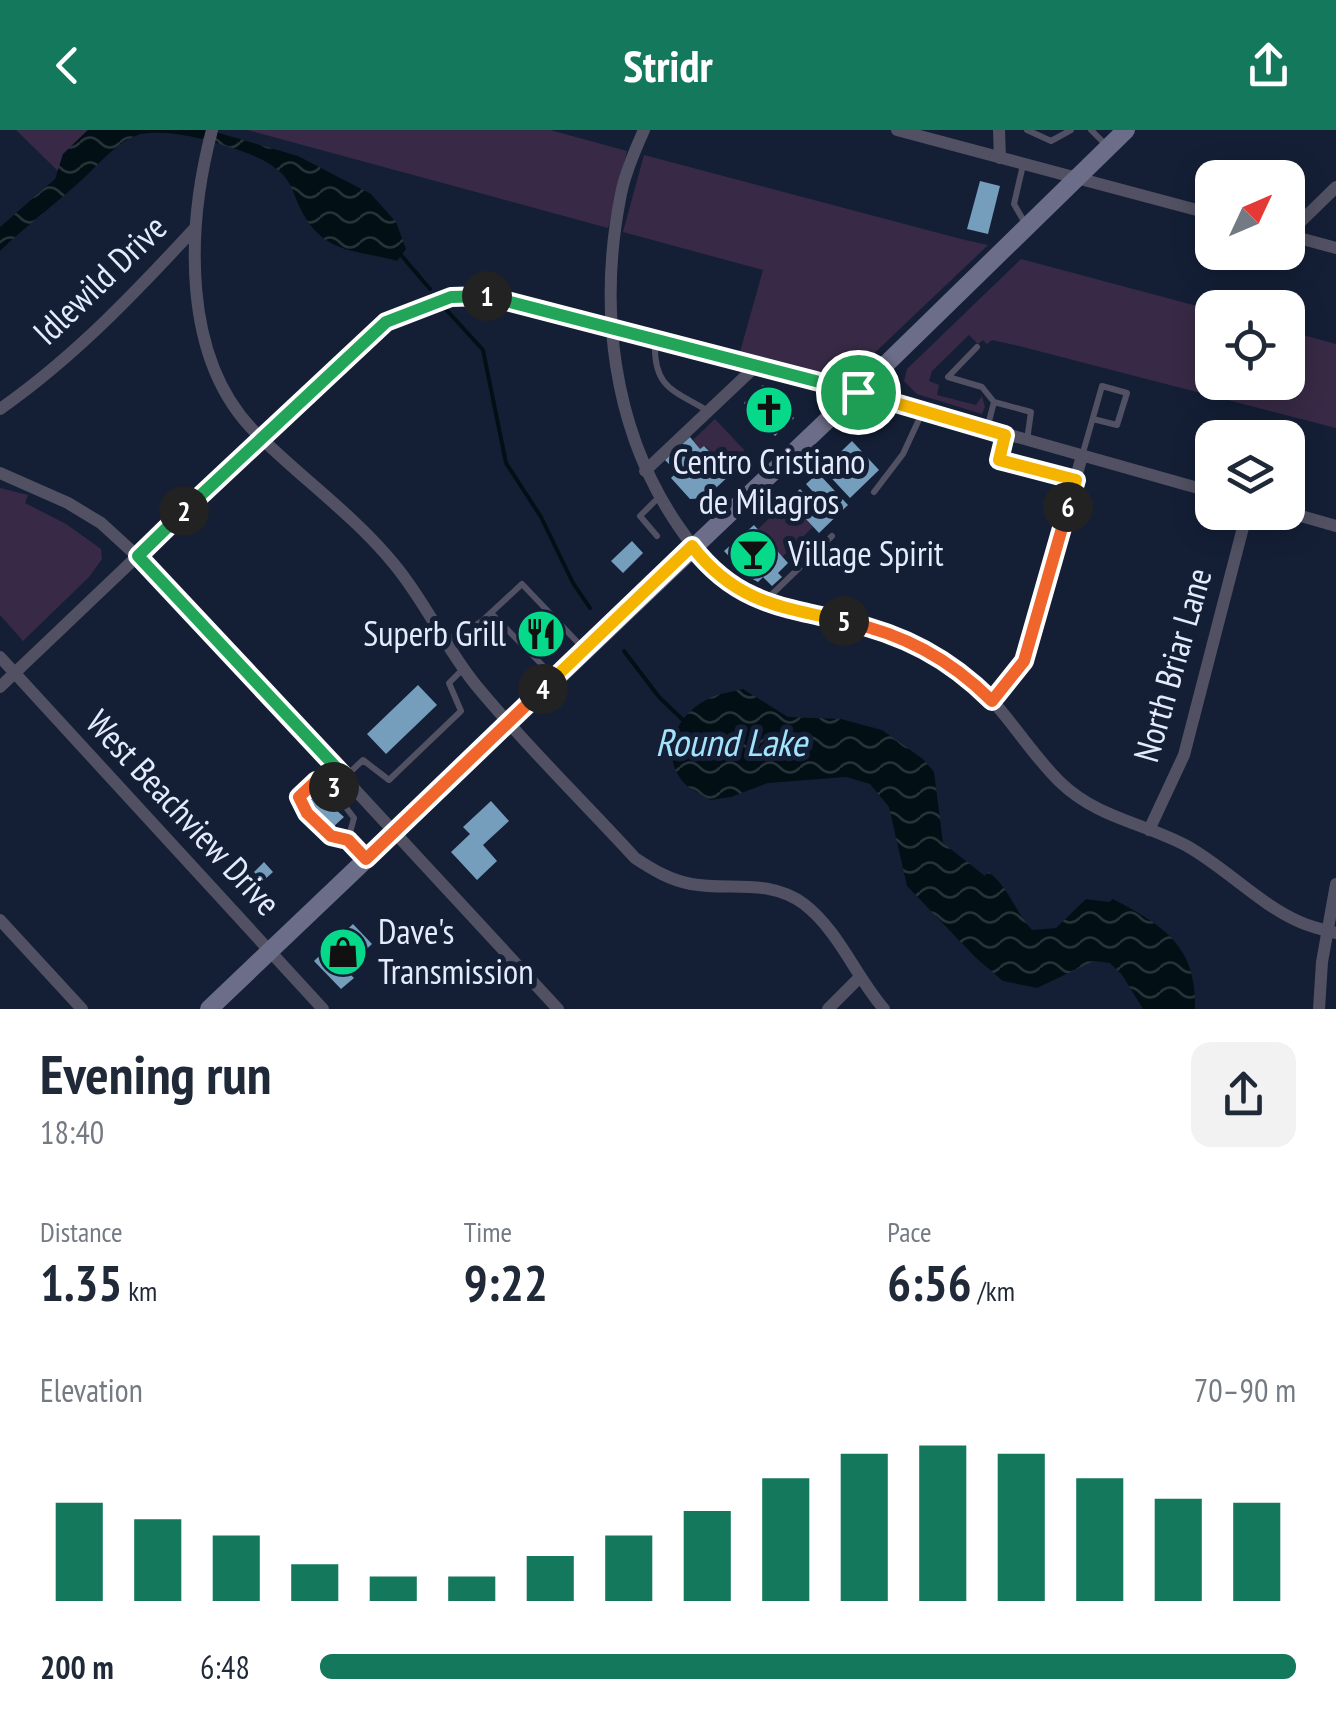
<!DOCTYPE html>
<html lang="en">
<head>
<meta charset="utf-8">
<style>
	body { margin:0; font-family:"PT Sans Narrow",sans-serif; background:#f2f2f3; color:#1f2937; height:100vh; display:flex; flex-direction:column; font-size:38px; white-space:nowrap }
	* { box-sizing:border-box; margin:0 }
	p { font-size:32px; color:#747a83 }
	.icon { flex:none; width:55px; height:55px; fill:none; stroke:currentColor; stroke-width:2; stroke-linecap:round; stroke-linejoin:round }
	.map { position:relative; height:879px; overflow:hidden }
	.side { display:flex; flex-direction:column; background:#fff; flex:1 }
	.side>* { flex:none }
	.needle { width:65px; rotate:46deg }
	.buttons { position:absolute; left:1195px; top:30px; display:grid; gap:20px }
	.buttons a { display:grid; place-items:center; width:110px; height:110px; border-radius:20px; background:#fff; box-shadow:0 5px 25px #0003; font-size:50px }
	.pin { position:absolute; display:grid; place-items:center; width:85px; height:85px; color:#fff; margin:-42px; border:5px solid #fff; border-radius:50%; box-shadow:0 2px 10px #0007 }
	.km { position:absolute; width:50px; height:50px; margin:-25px; border-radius:50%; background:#222; color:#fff; font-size:28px; line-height:50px; text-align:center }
	.round { display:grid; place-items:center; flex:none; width:105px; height:105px; border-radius:20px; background:#f2f2f3 }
	.summary { display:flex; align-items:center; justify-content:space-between; height:170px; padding:0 40px }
	h1 { font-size:55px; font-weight:700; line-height:75px }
	.figures { display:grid; grid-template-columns:repeat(3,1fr); gap:15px; height:170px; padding:10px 40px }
	.figures div { display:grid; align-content:center }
	.figures b { font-size:50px; font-weight:700 }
	.figures small { font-size:28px; font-weight:400 }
	.figures p { font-size:28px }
	.chart { height:280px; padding:20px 40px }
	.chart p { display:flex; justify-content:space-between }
	.chart svg { width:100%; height:180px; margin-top:10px; stroke:#14785d; stroke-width:6 }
	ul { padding:0 40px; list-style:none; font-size:32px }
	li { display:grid; grid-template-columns:160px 120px 1fr; align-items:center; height:75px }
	li i { height:25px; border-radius:12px; background:#14785d }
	header { display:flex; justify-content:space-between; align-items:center; height:130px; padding:0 40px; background:#14785d; color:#fff; font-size:45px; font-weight:700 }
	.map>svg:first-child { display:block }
	.green { fill:#382a46 }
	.water { fill:url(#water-waves) }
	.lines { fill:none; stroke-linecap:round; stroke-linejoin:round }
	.stream { stroke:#021016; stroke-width:4 }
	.building { fill:#759dbc }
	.lane { stroke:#515163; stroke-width:6 }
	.street { stroke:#515163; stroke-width:12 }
	.secondary { stroke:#6c6d88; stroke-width:18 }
	.split-1-casing { stroke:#fff; stroke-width:20 }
	.split-2-casing { stroke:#fff; stroke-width:20 }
	.split-3-casing { stroke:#fff; stroke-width:20 }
	.split-4-casing { stroke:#fff; stroke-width:20 }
	.split-5-casing { stroke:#fff; stroke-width:20 }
	.split-6-casing { stroke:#fff; stroke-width:20 }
	.split-7-casing { stroke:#fff; stroke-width:20 }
	.split-1 { stroke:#22a559; stroke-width:12 }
	.split-2 { stroke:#22a559; stroke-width:12 }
	.split-3 { stroke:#22a559; stroke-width:12 }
	.split-4 { stroke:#f0652b; stroke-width:12 }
	.split-5 { stroke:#f5b400; stroke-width:12 }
	.split-6 { stroke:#f0652b; stroke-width:12 }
	.split-7 { stroke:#f5b400; stroke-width:12 }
	.labels { text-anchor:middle; stroke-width:10; stroke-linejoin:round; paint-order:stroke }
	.street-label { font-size:35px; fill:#e3ebfc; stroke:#141f36 }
	.poi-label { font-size:35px; fill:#e3ebfc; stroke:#141f36; text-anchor:start }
	.water-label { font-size:38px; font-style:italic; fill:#a1e4fc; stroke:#141f36 }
</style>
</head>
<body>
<header><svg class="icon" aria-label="back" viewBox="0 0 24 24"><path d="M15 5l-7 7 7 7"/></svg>Stridr<svg class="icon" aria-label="share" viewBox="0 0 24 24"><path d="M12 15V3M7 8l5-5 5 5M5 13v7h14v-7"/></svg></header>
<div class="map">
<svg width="1336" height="879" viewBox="0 0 1336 879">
	<defs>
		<pattern id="water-waves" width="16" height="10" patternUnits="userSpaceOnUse" patternTransform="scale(2.5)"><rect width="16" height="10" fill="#021016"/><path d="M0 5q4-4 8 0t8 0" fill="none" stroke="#273339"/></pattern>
	</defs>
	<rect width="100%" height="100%" fill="#141f36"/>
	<path class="green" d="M16,0H88L63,24L58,41Z
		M248,0H550L627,21L608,98Z
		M644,25L961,109L988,115L864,233L861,232L846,244L813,241L740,222L763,140L623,102Z
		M1021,129L1212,180V252H1288V201L1336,214V298L1019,216L992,210L987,214L983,210L978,214L969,205L932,241L929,251L939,255L937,265L976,275L982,266L985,277L982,284L917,264L904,251L907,239Z
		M715,289L747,323L727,341L705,316L700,319L693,310Z
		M0,358L28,365L25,373L66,394L101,419L102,429L89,447L23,511L0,485Z
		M788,370L813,397L782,427L758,399Z"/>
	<path class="water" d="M88,0H209L298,26L371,64L396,92L406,119L397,131C355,119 324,125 301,80C295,69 293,56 284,46C270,30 243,21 223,15C197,7 168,0 141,4C114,12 96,39 75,56C50,78 24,98 0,121V97L55,49L63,24Z
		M743,559L788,587L841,589L882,600L923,629L934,642L943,713L985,746L988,742C1008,755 1015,782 1032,800L1056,798L1086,769L1109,772L1113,769C1164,796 1197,816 1195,879H1143L1122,845L1110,833L1094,831L1037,858L1003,851L975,827L907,756L889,677L870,654L846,647L768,653L731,667L710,670C702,664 689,659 683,652C657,620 679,581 712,567C721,563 733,562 743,559Z"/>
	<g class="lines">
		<path class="stream" d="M401,125L430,159
			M443,176L483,220L506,333L541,387L573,453L590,478
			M624,521L659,567L682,589"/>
	</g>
	<path class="building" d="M980,51L1000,56L988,104L967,99Z
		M763,255L794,288L775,306L744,273Z
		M690,307L700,319L704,316L731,344L705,368L690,369L671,348L677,342L665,330Z
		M852,311L879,340L850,368L823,339Z
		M818,343L848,375L819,403L788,370L800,359L819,380L825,375L806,354Z
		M754,395L788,433L778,443L782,447L772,456L763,447L758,452L749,447L724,421Z
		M632,411L643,423L623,443L611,431Z
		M538,490L554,507L544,517L528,500Z
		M418,555L437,575L386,624L367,604Z
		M318,664L344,687L332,698L310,671Z
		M491,671L509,691L483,715L497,731L477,750L451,722L470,704L463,697Z
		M264,732L273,742L263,751L254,742Z
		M353,794L372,814L345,839L354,848L341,859L314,831Z"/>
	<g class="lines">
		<path class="lane" d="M1027,0L1051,11L1071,0
			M1091,0L1108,17
			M1023,35L1014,74L1025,93
			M655,211C653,258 673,260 708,281
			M977,217L948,247L982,257L994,272L1031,282L1027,310
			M987,299L994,272
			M1004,306L999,330L1075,350
			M1082,326L1102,256L1127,263L1117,295L1093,289
			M874,362L903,324L922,283
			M657,406L640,386L659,367
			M764,472L832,406
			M491,483L553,546
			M446,510L481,492L522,454L583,518
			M332,659L363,630L389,650L461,581L449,553L463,539
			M348,710L354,688L332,659L316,651L299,667L307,683L331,706L348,710L365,729"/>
		<path class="street" d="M212,0C187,95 180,228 256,303C301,348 354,385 394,434C425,471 445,517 475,554C525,615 582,670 635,728C653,740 670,750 691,754C730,761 769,748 804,774C839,801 856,847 884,879
			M644,0C635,20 625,43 621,64C598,177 612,300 679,397C698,424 717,451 747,466C767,476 791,479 812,484C868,497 919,509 965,545C1003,574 1026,619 1060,652C1097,688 1144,693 1187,716C1226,738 1259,774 1300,792C1311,797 1324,800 1336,803
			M897,0L1212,84
			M999,0L1000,28
			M1288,104L1336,57
			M1288,105L1336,118
			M0,279C73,228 134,164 194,99
			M645,341L755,237
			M0,343L68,373L101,393L148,436L558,879
			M1287,382L1336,396
			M0,527L323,879
			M0,557L359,215C399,181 446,159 499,169L858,262L1212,362
			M992,571L1024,531L1082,326
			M1149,700L1184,625L1247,382
			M0,790L82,879
			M828,879L860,847
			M1319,879L1322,832L1336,754"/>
		<path class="secondary" d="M209,879L880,240L1126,0"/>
	</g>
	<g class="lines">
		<g class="split-1-casing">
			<path id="split-1" d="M487,166L858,262"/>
		</g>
		<g class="split-2-casing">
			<path id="split-2" d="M184,381L386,192L451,167L487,166"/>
		</g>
		<g class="split-3-casing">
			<path id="split-3" d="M184,381L138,426L345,647L334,657"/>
		</g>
		<g class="split-4-casing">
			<path id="split-4" d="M334,657L316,651L299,667L307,683L331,706L348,710L366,729L543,559"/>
		</g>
		<g class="split-5-casing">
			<path id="split-5" d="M543,559L692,416C735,472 780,477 844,491"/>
		</g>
		<g class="split-6-casing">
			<path id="split-6" d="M844,491C903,504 949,528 992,571L1024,531L1068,377"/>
		</g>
		<g class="split-7-casing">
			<path id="split-7" d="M858,262L1005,305L999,330L1076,350L1068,377"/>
		</g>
		<use href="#split-1" class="split-1"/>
		<use href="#split-2" class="split-2"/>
		<use href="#split-3" class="split-3"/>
		<use href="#split-4" class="split-4"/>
		<use href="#split-5" class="split-5"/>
		<use href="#split-6" class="split-6"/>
		<use href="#split-7" class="split-7"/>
	</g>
	<defs>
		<g id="church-disc" transform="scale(2.5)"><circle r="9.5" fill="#07d98b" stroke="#141f36"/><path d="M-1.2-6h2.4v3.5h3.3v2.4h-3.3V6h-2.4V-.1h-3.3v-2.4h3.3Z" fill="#111"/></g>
		<g id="bar-disc" transform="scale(2.5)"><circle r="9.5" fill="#07d98b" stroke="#141f36"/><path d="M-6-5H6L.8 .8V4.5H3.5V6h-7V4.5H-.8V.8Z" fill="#111"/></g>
		<g id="restaurant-disc" transform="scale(2.5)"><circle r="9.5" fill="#07d98b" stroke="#141f36"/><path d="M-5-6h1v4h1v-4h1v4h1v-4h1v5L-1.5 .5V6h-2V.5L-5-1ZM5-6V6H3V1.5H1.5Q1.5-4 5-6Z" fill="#111"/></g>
		<g id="shop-disc" transform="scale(2.5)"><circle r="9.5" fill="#07d98b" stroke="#141f36"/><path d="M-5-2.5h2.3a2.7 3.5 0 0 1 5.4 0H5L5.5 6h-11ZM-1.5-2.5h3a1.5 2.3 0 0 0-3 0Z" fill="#111"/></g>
	</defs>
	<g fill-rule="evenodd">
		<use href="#church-disc" x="769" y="280"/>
		<use href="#bar-disc" x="753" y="424"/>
		<use href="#restaurant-disc" x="541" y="504"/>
		<use href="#shop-disc" x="343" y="822"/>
	</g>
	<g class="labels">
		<g class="street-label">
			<text transform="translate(100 150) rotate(-44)" y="12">Idlewild Drive</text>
			<text transform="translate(1173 535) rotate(-74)" y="12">North Briar Lane</text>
			<text transform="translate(183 683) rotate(47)" y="12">West Beachview Drive</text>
		</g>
		<g class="poi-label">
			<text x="769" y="344" text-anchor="middle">Centro Cristiano<tspan x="769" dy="40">de Milagros</tspan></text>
			<text x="788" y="436">Village Spirit</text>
			<text x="506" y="516" text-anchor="end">Superb Grill</text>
			<text x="378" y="814">Dave's<tspan x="378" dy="40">Transmission</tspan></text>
		</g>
		<g class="water-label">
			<text x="731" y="626">Round Lake</text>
		</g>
	</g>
</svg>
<div class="buttons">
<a><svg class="needle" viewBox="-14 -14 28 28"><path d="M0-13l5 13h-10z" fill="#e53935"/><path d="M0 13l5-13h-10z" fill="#747a83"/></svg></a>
<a><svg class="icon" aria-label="locate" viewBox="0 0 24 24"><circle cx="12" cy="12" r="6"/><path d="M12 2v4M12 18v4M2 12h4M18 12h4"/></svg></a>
<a><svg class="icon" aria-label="layers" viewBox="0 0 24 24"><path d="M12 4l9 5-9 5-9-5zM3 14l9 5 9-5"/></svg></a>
</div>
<div class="pin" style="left:858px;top:262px;background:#1e9e55"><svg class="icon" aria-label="arrive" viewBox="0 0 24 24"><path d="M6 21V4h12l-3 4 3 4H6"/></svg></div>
<b class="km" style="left:487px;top:166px">1</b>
<b class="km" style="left:184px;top:381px">2</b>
<b class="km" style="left:334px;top:657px">3</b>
<b class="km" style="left:543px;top:559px">4</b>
<b class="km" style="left:844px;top:491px">5</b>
<b class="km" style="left:1068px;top:377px">6</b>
</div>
<section class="side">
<div class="summary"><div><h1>Evening run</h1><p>18:40</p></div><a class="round"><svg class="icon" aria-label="share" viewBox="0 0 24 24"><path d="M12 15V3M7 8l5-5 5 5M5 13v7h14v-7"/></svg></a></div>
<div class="figures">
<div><p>Distance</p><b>1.35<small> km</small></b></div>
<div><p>Time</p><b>9:22</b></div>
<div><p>Pace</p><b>6:56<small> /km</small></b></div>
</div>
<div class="chart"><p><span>Elevation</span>70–90 m</p>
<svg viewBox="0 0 160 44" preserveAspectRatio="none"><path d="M5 44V20M15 44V24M25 44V28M35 44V35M45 44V38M55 44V38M65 44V33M75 44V28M85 44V22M95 44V14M105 44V8M115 44V6M125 44V8M135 44V14M145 44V19M155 44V20"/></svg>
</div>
<ul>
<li><b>200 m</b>6:48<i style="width:100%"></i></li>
</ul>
</section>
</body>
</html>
